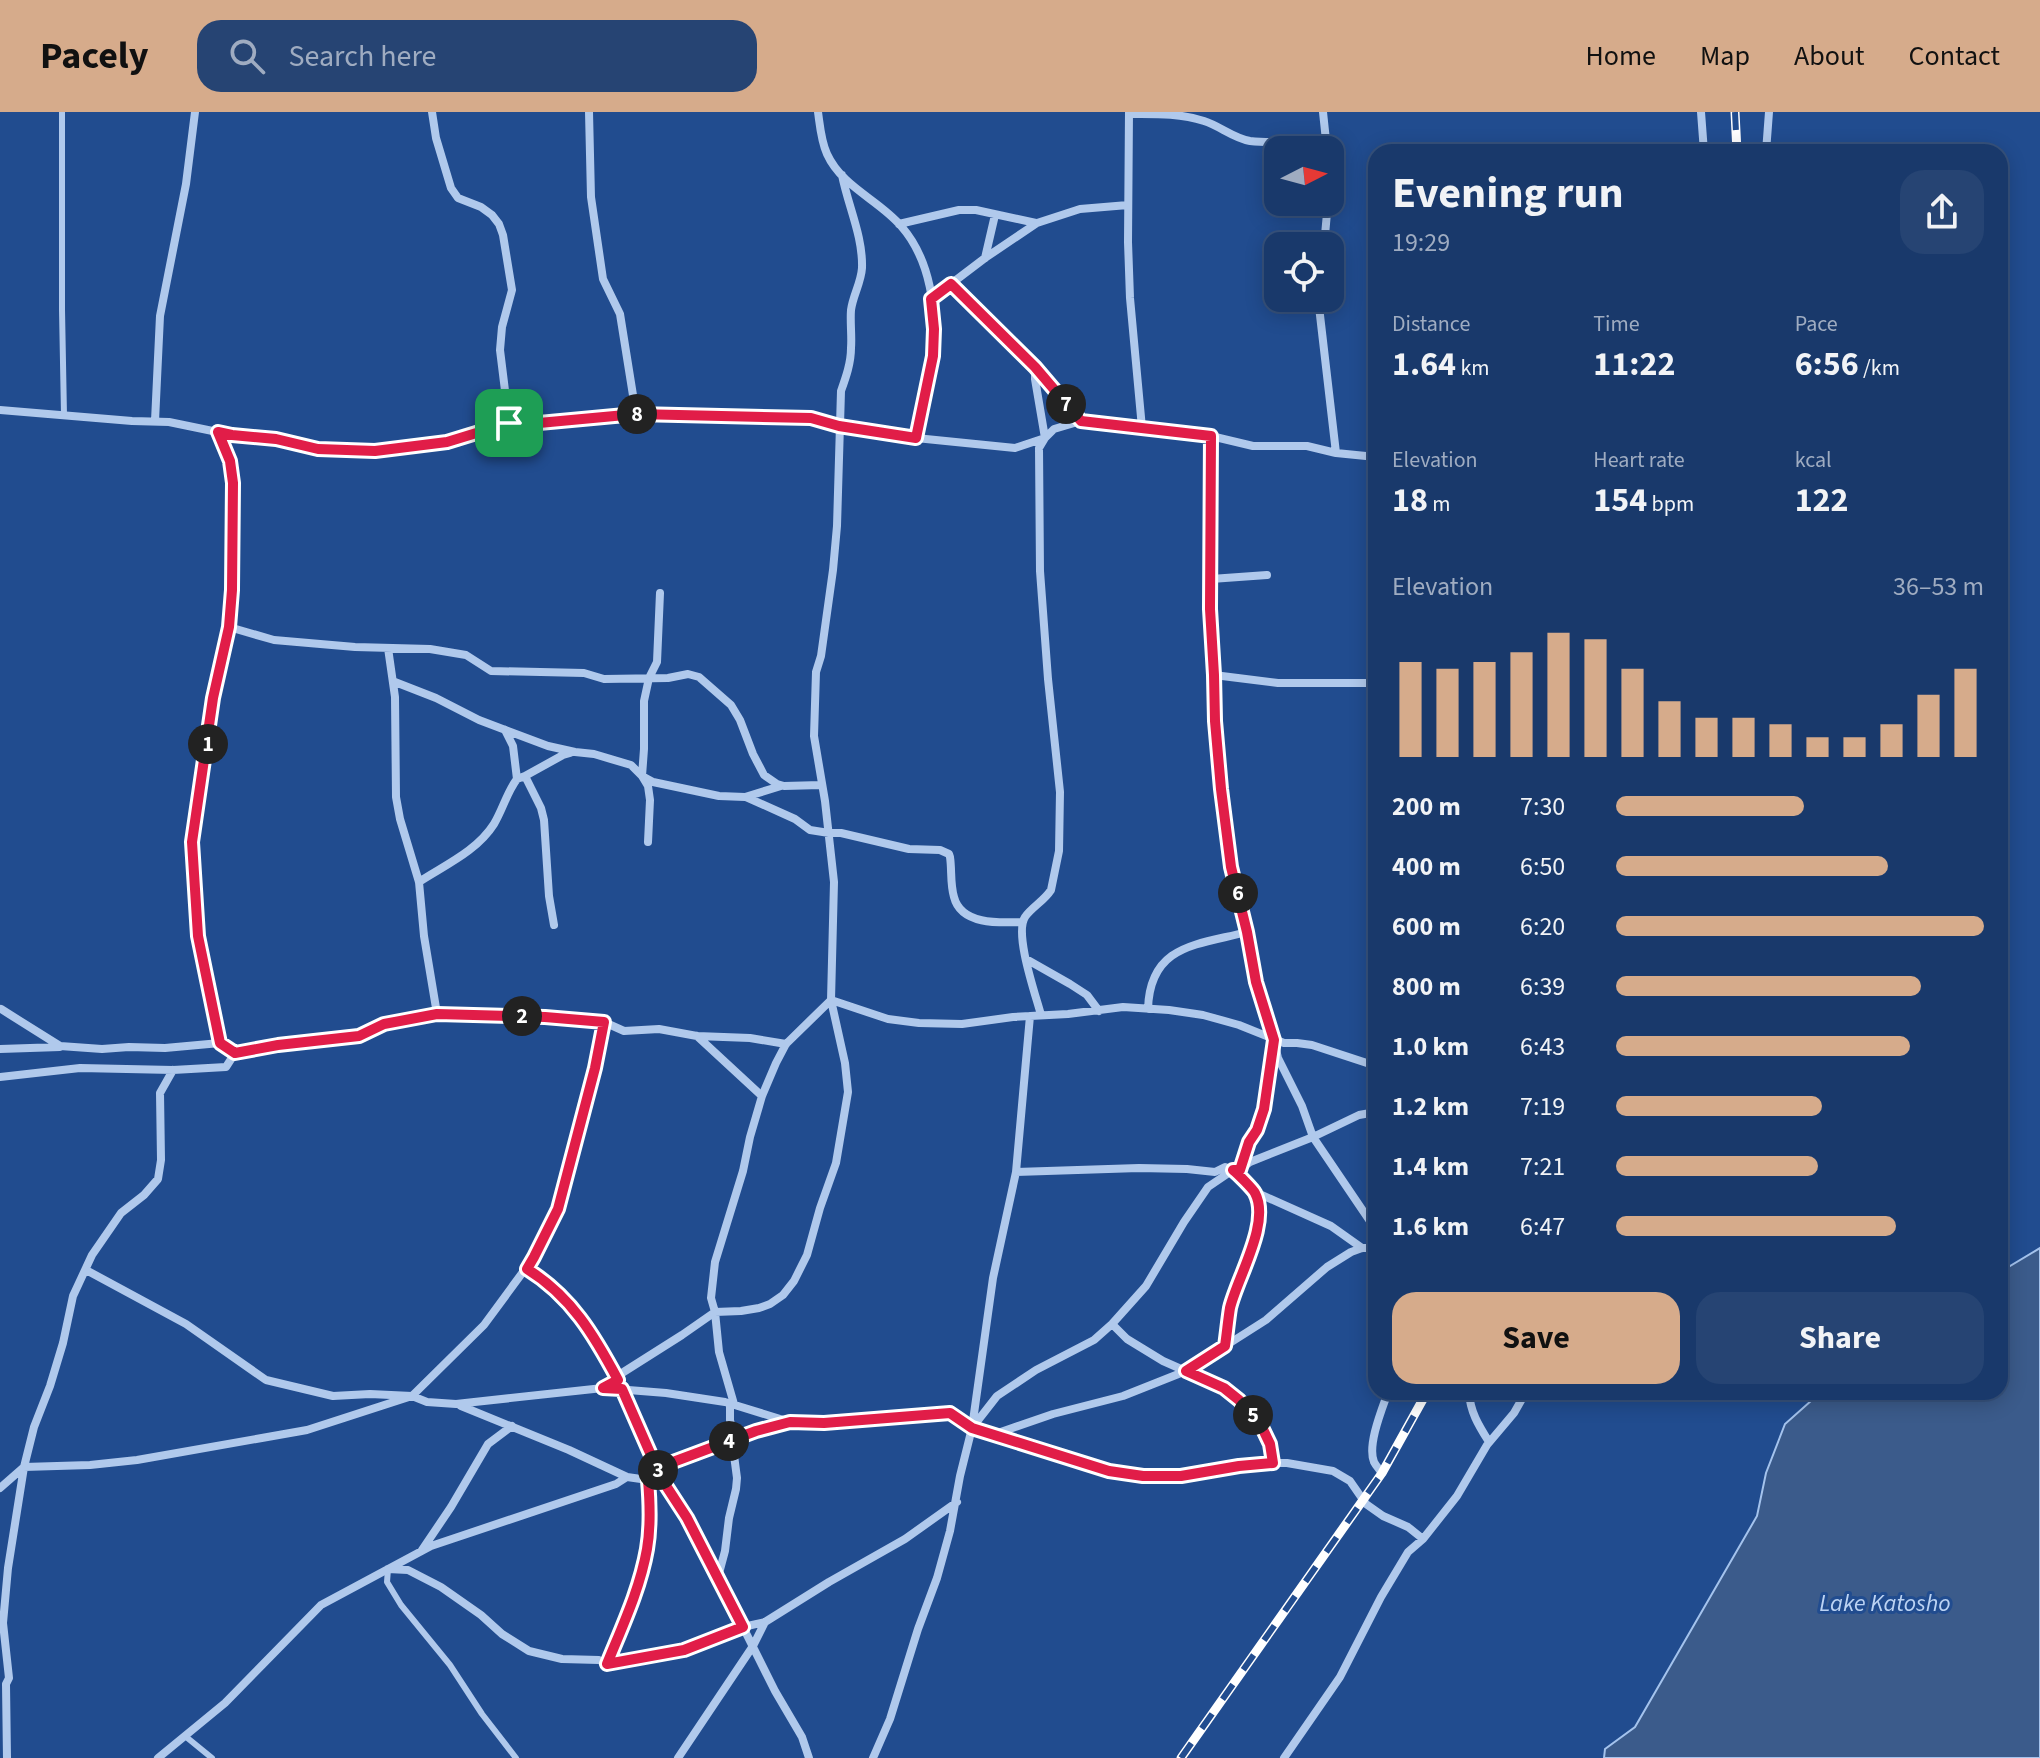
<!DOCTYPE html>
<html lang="en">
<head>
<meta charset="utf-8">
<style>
	body { margin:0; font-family:"Source Sans 3",sans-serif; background:#264473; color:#f1f3f6; height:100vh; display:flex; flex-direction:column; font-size:30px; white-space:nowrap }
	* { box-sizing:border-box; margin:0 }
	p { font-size:26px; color:#9facc1 }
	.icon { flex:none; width:44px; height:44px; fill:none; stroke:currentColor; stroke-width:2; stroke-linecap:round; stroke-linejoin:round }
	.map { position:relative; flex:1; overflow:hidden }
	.details { position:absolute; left:1368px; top:32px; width:640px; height:1256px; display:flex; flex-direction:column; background:#19396b; border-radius:24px; box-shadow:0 4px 20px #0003,0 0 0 2px #37537e }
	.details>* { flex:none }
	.needle { width:52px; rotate:84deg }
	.buttons { position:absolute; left:1264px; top:24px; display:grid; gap:16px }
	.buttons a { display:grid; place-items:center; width:80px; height:80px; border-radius:16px; background:#19396b; box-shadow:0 4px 20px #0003,0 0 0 2px #37537e; font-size:40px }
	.pin { position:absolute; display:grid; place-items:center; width:68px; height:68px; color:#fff; margin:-34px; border-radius:16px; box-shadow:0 4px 12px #0006 }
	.km { position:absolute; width:40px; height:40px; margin:-20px; border-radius:50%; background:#222; color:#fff; font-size:22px; line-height:40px; text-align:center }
	.round { display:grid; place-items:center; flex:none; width:84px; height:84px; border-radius:24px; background:#264473 }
	.summary { display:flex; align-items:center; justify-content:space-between; height:136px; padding:0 24px }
	h1 { font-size:44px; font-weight:700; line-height:60px }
	.figures { display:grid; grid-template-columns:repeat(3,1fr); gap:12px; height:136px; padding:8px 24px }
	.figures div { display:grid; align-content:center }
	.figures b { font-size:34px; font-weight:700 }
	.figures small { font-size:22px; font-weight:400 }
	.figures p { font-size:22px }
	.chart { height:224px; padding:16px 24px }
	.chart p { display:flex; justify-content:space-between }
	.chart svg { width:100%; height:144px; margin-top:8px; stroke:#d6ab8b; stroke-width:6 }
	.action { display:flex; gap:16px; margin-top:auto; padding:16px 24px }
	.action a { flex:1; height:92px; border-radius:24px; background:#d6ab8b; color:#111; font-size:32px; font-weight:700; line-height:92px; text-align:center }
	.action a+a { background:#264473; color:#f1f3f6 }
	ul { padding:0 24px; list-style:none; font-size:26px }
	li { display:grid; grid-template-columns:128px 96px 1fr; align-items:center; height:60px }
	li i { height:20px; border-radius:10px; background:#d6ab8b }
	header { display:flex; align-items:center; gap:48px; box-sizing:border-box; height:112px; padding:0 40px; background:#d6ab8b; color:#111 }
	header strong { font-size:38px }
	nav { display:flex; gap:44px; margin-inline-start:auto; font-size:28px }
	.search { width:560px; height:72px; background:#264473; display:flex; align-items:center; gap:20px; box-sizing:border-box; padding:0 28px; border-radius:24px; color:#9facc1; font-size:30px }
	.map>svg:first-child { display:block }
	.water { fill:#3b5b8b; stroke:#a4c3ed; stroke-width:2 }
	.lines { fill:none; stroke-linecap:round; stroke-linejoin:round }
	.service { stroke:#b0c9ec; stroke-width:6 }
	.minor { stroke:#b0c9ec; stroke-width:8 }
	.rail-casing { stroke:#fff; stroke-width:9 }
	.rail { stroke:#214c8f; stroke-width:6; stroke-dasharray:18; stroke-linecap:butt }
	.route-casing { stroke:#fff; stroke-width:16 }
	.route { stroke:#e11d48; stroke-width:10 }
	.labels { text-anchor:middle; stroke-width:6; stroke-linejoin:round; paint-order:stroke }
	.water-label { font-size:24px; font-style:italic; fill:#bcd3f3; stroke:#214c8f }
</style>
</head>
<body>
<header>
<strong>Pacely</strong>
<div class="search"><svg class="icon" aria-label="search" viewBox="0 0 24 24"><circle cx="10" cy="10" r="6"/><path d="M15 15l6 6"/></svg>Search here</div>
<nav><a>Home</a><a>Map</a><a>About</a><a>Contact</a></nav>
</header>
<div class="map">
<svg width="2040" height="1646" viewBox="0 0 2040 1646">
	<rect width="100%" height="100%" fill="#214c8f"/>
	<path class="water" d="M2040,1136V1646H1604L1605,1637L1635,1615L1757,1404L1766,1361L1785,1312L1821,1280H2000V1160Z"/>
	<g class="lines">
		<path class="service" d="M62,0V198L64,303
			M388,1457L387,1470L401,1493L450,1553L482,1602L516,1646
			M185,1624L212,1646"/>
		<path class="minor" d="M432,0L436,26L451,76L458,86L481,95L492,103L499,112L503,123L512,178L502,215L500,238L509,311
			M589,0L591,85L603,167L620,202L636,302
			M818,0C820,14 821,29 827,42C842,75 879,88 901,114C931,148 937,199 933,242C932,254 928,266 925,278C922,294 919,310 916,326
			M1129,0L1128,130L1130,186L1142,316
			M1323,0L1327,38
			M1701,0L1704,40
			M1129,2C1154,2 1180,1 1204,9C1220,14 1233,26 1250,29C1275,32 1301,29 1326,28
			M1766,40L1769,0
			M899,112L959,98H976L1036,111
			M1324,134L1328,90
			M985,146L995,103
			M951,172L1035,255L1081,309
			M1318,186L1336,341
			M931,187L985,146L1037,111L1080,97L1128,93
			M1035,255V267L1045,326L1039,336L1040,459L1048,567L1060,680L1059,739L1051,778C1044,789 1032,795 1025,805C1014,822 1036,884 1041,903
			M0,298L132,309L169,310L232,323L276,327L318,337L375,339L447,330L509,311H539L636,302L811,306L839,314L916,326L1015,336L1045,326L1054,317L1081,309L1211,324L1253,334H1307L1336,341L1376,345
			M155,309L160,204L186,72L195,0
			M218,320L230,349L233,371L232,478L229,515L213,586L192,730L198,824L220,931L235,941
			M1211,324L1210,497L1214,563L1215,609L1221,677L1231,755L1247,820L1256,870L1274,928L1278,946L1302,994L1313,1025L1376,1118
			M1211,467L1267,463
			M229,515L274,528L355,535L430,537L466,543L491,559L584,561L604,567L668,566L688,562L699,565L731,593L740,608L753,642L764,663L777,672L784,674L821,673
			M388,536L395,585L396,685L400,707L419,770L424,824L437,902
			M1214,563L1278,571H1376
			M395,570L436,586L479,608L548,634L575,640L594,642L631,653L642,664L653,670L719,684L745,685L781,674
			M505,618L513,634L517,667L525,664L541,696L544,708L549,784L554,813
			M525,664L563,643L570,641
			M746,685L795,707L810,718L829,721H841L909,737L940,738L949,742L950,745C952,758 950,772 954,785C961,813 999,811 1022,810
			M648,730L650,688L648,674L642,664L644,637V589L649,566L657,550L660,481
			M419,770C445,753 477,739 494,712C503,697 507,680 517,667
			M1026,847L1070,872L1087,883L1099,899
			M1,897L60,934L102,937L129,935L165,936L220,931
			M1148,897C1150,832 1198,833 1247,820
			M697,924L762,984
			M0,937L60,935
			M0,965L80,956L173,958L226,955L235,941L278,933L359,924L384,912L437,902L545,905L604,910L624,919L659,917L697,924L750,926L786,932
			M1240,1058L1249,1030L1257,1018L1264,997L1273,937
			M1016,1060L1139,1056L1187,1057L1215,1060L1225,1055L1233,1058L1255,1080L1258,1098L1257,1116L1252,1139L1231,1195L1225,1234
			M1255,1080L1331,1114L1362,1136
			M527,1157C571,1183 594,1223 618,1268
			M86,1158L186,1212L266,1268L333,1284L370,1282L412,1284L484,1213L534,1145L558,1097L595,956L604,910
			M1112,1212L1127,1227L1163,1249L1224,1276L1239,1288L1259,1309L1270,1332L1273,1351
			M604,1275L618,1268L622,1261L682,1223L715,1200L741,1199L759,1196L770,1192L783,1183L794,1169L807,1143L820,1096L836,1051L848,980L845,951L831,888L888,907L919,911L962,912L1013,905L1068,902L1123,895L1169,898L1203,903L1239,913L1284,931H1297L1312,933L1376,954
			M622,1277L661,1366L687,1406L718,1465L775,1579L802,1625L809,1646
			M1469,1280C1470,1300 1479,1314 1489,1330
			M730,1291V1308L734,1327
			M734,1292L719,1240L715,1200L711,1186L715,1150L743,1059L750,1025L762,984L776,951L786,932L831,888L834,770L825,689L814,624L816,560L821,544L833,458L837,414L841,279C846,265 851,251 851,236C852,224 850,211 851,198C853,183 861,171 862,156C863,124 848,94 842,63
			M461,1294L569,1338L627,1365
			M972,1316L1109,1359L1143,1364H1181L1262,1351H1287L1333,1359L1350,1369L1366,1392L1383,1404L1408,1415L1423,1427
			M995,1322L1053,1302L1123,1284L1186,1259L1266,1208L1327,1155L1351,1140L1362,1136H1376
			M657,1356L756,1319L789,1310
			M1382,1361C1379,1357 1376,1354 1374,1350C1367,1333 1382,1297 1388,1280
			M0,1376L24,1355L90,1353L137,1348L307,1318L412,1284L427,1290L456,1292L603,1276L666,1281L725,1290L790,1310L824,1311L950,1301L972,1316L997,1284L1036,1258L1094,1228L1112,1212L1146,1174L1184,1110L1208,1075L1233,1058H1240L1250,1050L1313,1025L1359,1003L1376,1000
			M422,1438L451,1395L488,1332L512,1314
			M388,1457L408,1458L441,1475L481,1503L502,1522L529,1539L562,1547L599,1548L607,1552L684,1538L743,1515L765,1510L829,1470L905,1427L957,1390
			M718,1465L725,1439L729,1406L736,1377L737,1366L732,1328
			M607,1552C622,1515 640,1477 647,1438C651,1414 650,1391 648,1368
			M7,1646L6,1572L9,1566L3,1511L8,1456L24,1355L34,1315L50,1274L63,1231L73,1184L92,1143L121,1101L144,1083L158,1067L161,1048L160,981L173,958
			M158,1646L225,1591L321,1493L431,1434L616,1372L627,1365L648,1368L661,1366
			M678,1646L753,1534L765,1510
			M873,1646L890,1607L918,1517L937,1466L950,1419L960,1364L972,1316L993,1166L1016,1060L1030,904
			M1284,1646L1340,1565L1381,1485L1408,1440L1423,1427L1457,1384L1487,1333L1514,1301L1526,1280"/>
		<g class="rail-casing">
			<path id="rail" d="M1735,0L1737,40
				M1181,1646L1382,1361L1427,1280"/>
		</g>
		<use href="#rail" class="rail"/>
	</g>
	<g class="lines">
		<g class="route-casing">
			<path id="route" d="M509,311L447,330L375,339L318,337L276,327L232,323L218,320L230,349L233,371L232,478L229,515L213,586L192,730L198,824L220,931L235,941L278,933L359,924L384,912L437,902L545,905L604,910L595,956L558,1097L534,1145L527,1157C571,1184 594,1223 618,1268L603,1276L622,1277L661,1366L687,1406L743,1515L684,1538L607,1552C622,1515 640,1477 647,1437C651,1414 650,1391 648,1368L661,1366L657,1356L756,1319L790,1310L824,1311L950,1301L972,1316L1109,1359L1143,1364H1181L1239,1354L1273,1351L1270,1332L1259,1309L1239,1288L1224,1276L1186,1259L1225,1234C1227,1221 1228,1208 1230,1196C1237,1166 1271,1111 1255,1081C1253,1077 1237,1061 1233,1058H1240L1249,1030L1257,1018L1264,997L1274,928L1256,870L1247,820L1231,755L1221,677L1215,609L1214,563L1210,497L1211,324L1081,309L1035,255L951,172L931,187L934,217L933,244L916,326L839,314L811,306L636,302L539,311H509"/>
		</g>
		<use href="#route" class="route"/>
	</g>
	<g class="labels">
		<g class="water-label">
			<text x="1885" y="1499">Lake Katosho</text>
		</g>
	</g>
</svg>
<div class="buttons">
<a><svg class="needle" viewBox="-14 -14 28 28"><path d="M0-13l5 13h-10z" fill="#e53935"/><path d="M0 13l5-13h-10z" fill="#9facc1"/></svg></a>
<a><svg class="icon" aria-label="locate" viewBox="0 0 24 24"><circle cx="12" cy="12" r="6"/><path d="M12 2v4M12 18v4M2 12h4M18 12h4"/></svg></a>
</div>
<div class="pin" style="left:509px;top:311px;background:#1e9e55"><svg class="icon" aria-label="arrive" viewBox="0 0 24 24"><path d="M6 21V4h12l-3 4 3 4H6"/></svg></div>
<b class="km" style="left:208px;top:632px">1</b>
<b class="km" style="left:522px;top:904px">2</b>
<b class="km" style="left:658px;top:1358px">3</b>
<b class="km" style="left:729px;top:1329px">4</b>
<b class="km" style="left:1253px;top:1303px">5</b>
<b class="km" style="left:1238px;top:781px">6</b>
<b class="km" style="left:1066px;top:292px">7</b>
<b class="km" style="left:637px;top:302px">8</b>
<section class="details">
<div class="summary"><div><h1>Evening run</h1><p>19:29</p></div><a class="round"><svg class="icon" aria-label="share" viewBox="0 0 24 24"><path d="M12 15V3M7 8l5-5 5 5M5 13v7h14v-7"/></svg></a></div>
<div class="figures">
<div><p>Distance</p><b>1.64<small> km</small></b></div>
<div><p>Time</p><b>11:22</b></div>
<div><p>Pace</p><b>6:56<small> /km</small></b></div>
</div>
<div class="figures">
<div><p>Elevation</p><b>18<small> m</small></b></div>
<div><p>Heart rate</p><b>154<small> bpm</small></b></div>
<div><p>kcal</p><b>122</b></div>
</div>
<div class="chart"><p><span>Elevation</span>36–53 m</p>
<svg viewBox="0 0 160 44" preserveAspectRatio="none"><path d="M5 44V15M15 44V17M25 44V15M35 44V12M45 44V6M55 44V8M65 44V17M75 44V27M85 44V32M95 44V32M105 44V34M115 44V38M125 44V38M135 44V34M145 44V25M155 44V17"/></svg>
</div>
<ul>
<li><b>200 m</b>7:30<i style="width:51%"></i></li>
<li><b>400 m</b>6:50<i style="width:74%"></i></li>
<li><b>600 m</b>6:20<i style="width:100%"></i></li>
<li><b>800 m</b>6:39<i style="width:83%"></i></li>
<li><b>1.0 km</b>6:43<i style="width:80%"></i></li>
<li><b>1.2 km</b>7:19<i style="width:56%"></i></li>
<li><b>1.4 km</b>7:21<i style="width:55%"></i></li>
<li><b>1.6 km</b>6:47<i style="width:76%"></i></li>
</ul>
<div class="action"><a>Save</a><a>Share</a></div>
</section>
</div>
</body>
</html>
